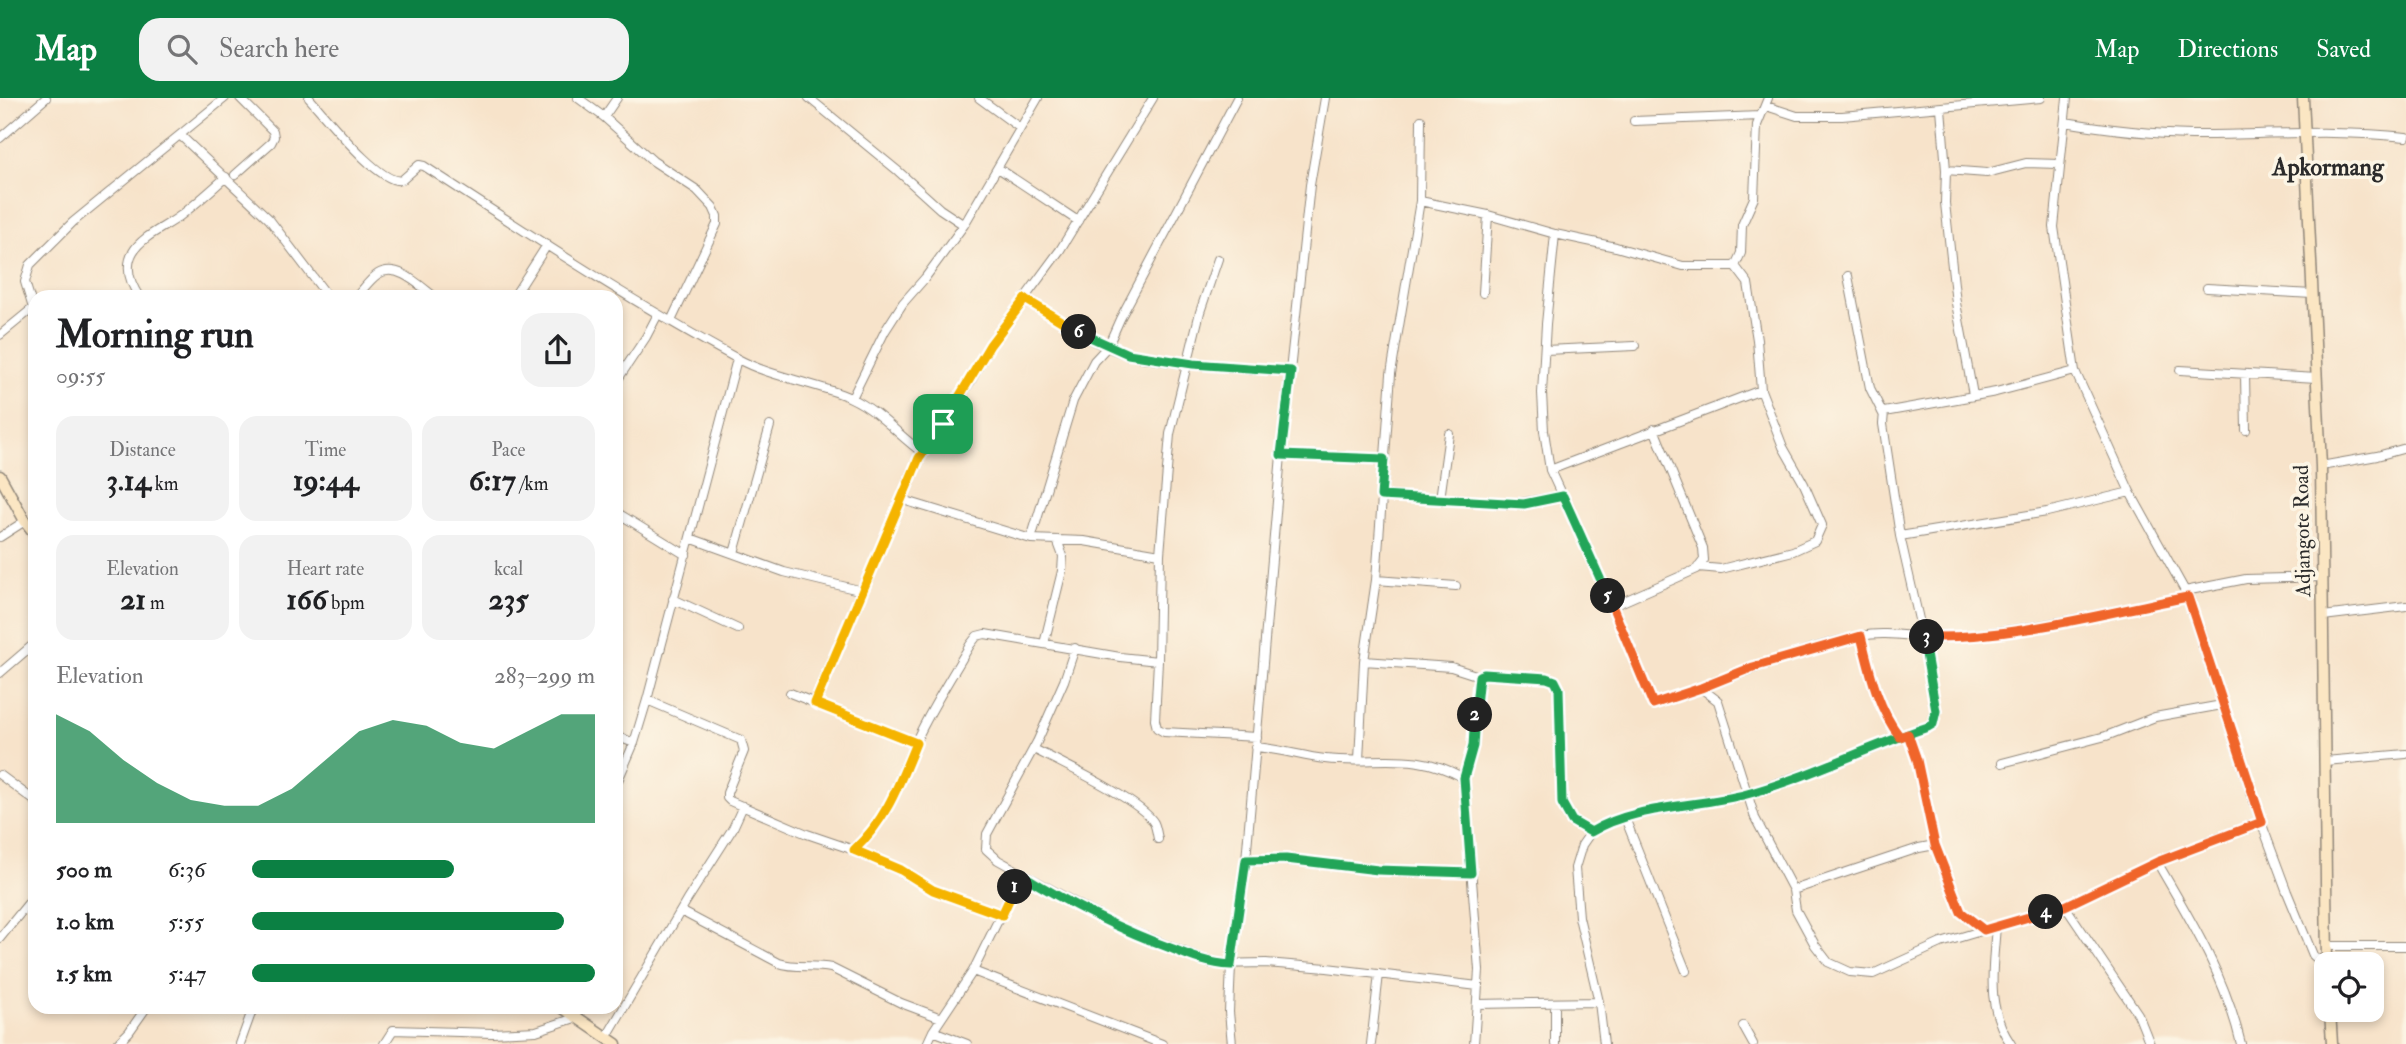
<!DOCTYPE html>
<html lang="en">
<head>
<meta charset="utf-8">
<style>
	body { margin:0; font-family:"IM FELL Double Pica",serif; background:#f2f2f2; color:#202124; height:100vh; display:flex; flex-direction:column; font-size:26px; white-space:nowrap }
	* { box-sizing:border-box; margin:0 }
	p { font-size:23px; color:#757577 }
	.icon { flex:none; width:38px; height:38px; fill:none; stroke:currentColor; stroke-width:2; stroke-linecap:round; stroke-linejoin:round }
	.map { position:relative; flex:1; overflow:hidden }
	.panel { position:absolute; left:28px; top:192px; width:595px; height:724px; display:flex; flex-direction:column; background:#fff; border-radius:21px; box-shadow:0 4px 10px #0003 }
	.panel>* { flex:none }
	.controls { position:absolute; left:2314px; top:854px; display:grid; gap:14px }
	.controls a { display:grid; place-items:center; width:70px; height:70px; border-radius:14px; background:#fff; box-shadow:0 4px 10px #0003; font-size:35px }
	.pin { position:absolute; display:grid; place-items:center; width:60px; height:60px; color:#fff; margin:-30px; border-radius:14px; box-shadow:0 4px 10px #0006 }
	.km { position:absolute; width:35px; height:35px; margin:-18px; border-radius:50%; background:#222; color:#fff; font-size:19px; line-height:35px; text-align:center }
	.round { display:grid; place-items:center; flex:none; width:74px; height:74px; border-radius:21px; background:#f2f2f2 }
	.head { display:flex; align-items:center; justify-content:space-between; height:119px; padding:0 28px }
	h1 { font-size:38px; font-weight:700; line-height:52px }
	.figures { display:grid; grid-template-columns:repeat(3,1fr); gap:10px; height:119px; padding:7px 28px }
	.figures div { display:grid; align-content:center; border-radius:18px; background:#f2f2f2; text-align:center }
	.figures b { font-size:30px; font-weight:700 }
	.figures small { font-size:19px; font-weight:400 }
	.figures p { font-size:19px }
	.chart { height:196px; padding:14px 28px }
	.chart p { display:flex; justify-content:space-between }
	.chart svg { width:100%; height:126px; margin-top:7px; fill:#0b8043; opacity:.7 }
	ul { padding:0 28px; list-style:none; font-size:23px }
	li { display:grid; grid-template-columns:112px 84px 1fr; align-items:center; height:52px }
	li i { height:18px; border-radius:9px; background:#0b8043 }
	header { display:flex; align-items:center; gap:42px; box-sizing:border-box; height:98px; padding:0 35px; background:#0b8043; color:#fff }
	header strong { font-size:33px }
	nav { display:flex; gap:38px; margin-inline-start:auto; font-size:24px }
	.search { width:490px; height:63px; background:#f2f2f2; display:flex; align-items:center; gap:18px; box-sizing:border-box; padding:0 24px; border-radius:21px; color:#757577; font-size:26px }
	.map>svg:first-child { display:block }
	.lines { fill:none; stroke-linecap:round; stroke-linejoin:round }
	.street-casing { stroke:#91877a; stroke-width:10 }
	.secondary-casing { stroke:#91877a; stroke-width:13 }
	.street { stroke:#fff; stroke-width:8 }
	.secondary { stroke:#fbe6c3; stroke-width:10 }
	.split-1-casing { stroke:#fff; stroke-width:14 }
	.split-2-casing { stroke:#fff; stroke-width:14 }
	.split-3-casing { stroke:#fff; stroke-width:14 }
	.split-4-casing { stroke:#fff; stroke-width:14 }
	.split-5-casing { stroke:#fff; stroke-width:14 }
	.split-6-casing { stroke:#fff; stroke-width:14 }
	.split-7-casing { stroke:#fff; stroke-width:14 }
	.split-1 { stroke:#f5b400; stroke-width:9 }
	.split-2 { stroke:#22a559; stroke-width:9 }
	.split-3 { stroke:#22a559; stroke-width:9 }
	.split-4 { stroke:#f0652b; stroke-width:9 }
	.split-5 { stroke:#f0652b; stroke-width:9 }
	.split-6 { stroke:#22a559; stroke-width:9 }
	.split-7 { stroke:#f5b400; stroke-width:9 }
	.labels { text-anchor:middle; stroke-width:7; stroke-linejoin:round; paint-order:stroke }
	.street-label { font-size:21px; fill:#2b2b2b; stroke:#fcf5e5 }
	.quarter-label { font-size:24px; font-weight:bold; fill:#2b2b2b; stroke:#fcf5e5 }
</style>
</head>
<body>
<header>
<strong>Map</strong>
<div class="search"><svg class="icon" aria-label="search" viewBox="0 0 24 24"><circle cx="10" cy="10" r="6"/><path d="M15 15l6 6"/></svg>Search here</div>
<nav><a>Map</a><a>Directions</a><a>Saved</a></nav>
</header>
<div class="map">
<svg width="2406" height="946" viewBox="0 0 2406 946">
	<rect width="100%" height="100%" fill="#fcf5e5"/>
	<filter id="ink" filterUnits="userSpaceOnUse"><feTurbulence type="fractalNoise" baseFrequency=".0143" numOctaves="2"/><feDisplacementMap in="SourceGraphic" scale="14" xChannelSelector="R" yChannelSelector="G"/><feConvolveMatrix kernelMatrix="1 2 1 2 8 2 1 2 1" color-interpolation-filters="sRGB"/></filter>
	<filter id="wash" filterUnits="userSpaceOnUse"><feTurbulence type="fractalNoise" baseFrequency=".00686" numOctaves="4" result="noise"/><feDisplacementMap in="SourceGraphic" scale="28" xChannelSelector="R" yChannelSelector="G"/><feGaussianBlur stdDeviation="1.57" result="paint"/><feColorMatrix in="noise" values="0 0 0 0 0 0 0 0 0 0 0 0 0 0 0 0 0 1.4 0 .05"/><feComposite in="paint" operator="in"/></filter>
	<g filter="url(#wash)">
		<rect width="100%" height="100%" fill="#f7e3ca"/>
	</g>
	<g filter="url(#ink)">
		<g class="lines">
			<g class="street-casing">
				<path id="street" d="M309,0C325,17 380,88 402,82L419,67L424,68C526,134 628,202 736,260C772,280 814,284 851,300C879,313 899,338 923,355
					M578,0L604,19L653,63L697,92L713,109L717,118V126L671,223
					M809,0L898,73L940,111L964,127
					M979,0L1020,30
					M2067,0L2054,129L2075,273L2130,394L2185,493L2261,724L2287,794L2313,857L2326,869
					M1766,8L1797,18H1842L2041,0
					M1941,10L1946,72
					M604,19L617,0
					M1634,23L1760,18
					M2065,24C2107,31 2149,36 2192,37C2264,37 2335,31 2406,39
					M180,37L269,121L329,200
					M0,40L46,0
					M998,70L1078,123
					M235,77L271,45L274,39L273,33L240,0
					M1420,103L1488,117L1555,136L1616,149L1683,168H1735
					M1555,136L1546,226L1542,295L1544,333L1550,372L1613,508L1653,606C1670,600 1687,596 1704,589C1755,570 1807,549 1861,538C1891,532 1920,542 1951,539C2031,533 2109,514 2188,499
					M1218,161L1200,214L1170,336L1160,456L1158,563L1155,622L1157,630L1164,634L1257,639
					M1848,178L1870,290L1883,316
					M2207,190L2312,196
					M1483,195L1488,117
					M140,200C131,187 124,170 133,154C142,138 166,129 180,118C196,106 211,92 226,79
					M355,200C362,193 370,181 378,176C398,164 421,189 436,200
					M513,200L547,147
					M1025,201C1055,219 1096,249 1130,257C1182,269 1238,269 1291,273
					M0,237L33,210L25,184L30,167L73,124L225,0
					M1545,252L1635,248
					M2180,272L2317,280
					M2245,276L2246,332
					M616,284L646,239L658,216
					M1973,297L1956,205L1945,105L1946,72L1987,75L2026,65L2059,66
					M852,300L885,233L903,205L925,180L964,127L1038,0
					M1281,357L1384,361
					M2321,368L2377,358L2406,350
					M1550,372L1761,292
					M1381,398L1514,406L1563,398
					M1440,401L1449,336
					M903,402L1031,441L1084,443L1160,456
					M616,414L686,457
					M1900,438L2047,414L2130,394
					M0,439L25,423
					M690,440L784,474L863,493
					M1031,441L1073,303L1094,263L1108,248L1120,221L1237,0
					M734,455L770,328
					M1698,469L1721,471L1793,453L1815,443L1822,427L1804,386L1783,349L1761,292L1757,242L1748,185L1735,168L1741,155L1742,127L1754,100L1757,27L1768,0
					M1376,482L1456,488
					M2185,493L2246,481L2322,479
					M673,501L738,531
					M1613,508L1697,471L1704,462L1703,450L1654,331
					M2323,518L2406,508
					M1861,538C1870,574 1877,609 1900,640
					M1044,546L1062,473L1063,458L1057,442
					M1075,550L1064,583L1037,644L987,736L986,751L998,762L1113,826L1214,866L1266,865L1327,870L1478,888
					M1364,563L1451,569L1479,578
					M0,575L35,545
					M1701,590L1718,603L1755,720L1793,792L1796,812L1815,847L1828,864L1850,874L1873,876L1941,845L2065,808L2157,764L2261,724
					M790,595L916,645
					M647,602L741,642L744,653L727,695V700L730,703L807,736L854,752L901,773L933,792L1002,817
					M815,605L919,360L970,284L990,247L1060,152L1153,0
					M1908,636L1933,626L1936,613L1923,539L1900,438L1883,326L1884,314L1996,294L2075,273
					M616,638L634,645
					M1255,649C1279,651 1302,658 1325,661C1378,667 1412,651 1464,680
					M1034,651C1059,664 1142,703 1154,725C1156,729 1157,736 1158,741
					M1359,662L1364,563L1376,482L1391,276L1420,103L1421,22
					M2325,663L2406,656
					M2002,665L2106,638L2155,619L2222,607
					M0,677L35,703
					M616,687L634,645L647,602L737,261
					M1625,720L1686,873
					M854,752C891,718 897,685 917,641C932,609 952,578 970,547L977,538L985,536L1120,559L1158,563
					M1246,762H1285L1378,772L1471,775
					M2157,764C2192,824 2225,878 2241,946
					M1793,792L1919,750L1935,747
					M2065,808L2138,916L2150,946
					M681,813L779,865C796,871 813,866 831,870L901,905L941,920
					M1996,828C1993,871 1985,909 2011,946
					M0,840L35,797
					M2327,848H2406
					M973,873L1162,946
					M1477,906L1599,904
					M1743,928L1753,946
					M933,933L967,946
					M606,940L687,802L733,730L743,708
					M117,946L129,934L146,910
					M240,946L253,910
					M384,946L393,932L492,935L536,933L575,920
					M927,946L933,933L973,873L1021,776
					M1232,946L1229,914L1231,867L1246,762L1281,357L1310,87L1325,0
					M1371,946L1379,876
					M1474,946L1479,872L1464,680L1473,647L1479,578L1484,576L1547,580L1555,583L1559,591L1562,705L1572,723L1591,734
					M1555,946V905
					M1604,946L1599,904L1579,819L1575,770L1582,747L1591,734L1605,726L1637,716L1747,696L1870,652L1908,636L1917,662L1935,747L1961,814L1984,832"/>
			</g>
			<g class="secondary-casing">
				<path id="secondary" d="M2303,0L2321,368L2327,866
					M0,378L25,423L35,436
					M563,910L616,946
					M2330,912L2332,946"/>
			</g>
			<use href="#street" class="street"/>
			<use href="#secondary" class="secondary"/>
		</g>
	</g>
	<g class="lines" filter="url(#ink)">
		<g class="split-1-casing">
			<path id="split-1" d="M943,326L919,360L815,605L916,645C899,686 887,721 854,752L901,772L933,792L1002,817L1015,789"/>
		</g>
		<g class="split-2-casing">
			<path id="split-2" d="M1015,789L1021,776C1069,806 1121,832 1173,851C1192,859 1210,866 1231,867L1246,762L1286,761L1378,772L1471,775L1464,680L1473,648L1475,617"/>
		</g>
		<g class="split-3-casing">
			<path id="split-3" d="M1475,617L1479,578L1484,576L1547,580L1555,583L1559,591L1562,705L1572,723L1591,734C1634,707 1698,709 1747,696C1809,679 1867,649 1928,629L1933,626L1936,613L1923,539H1927"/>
		</g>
		<g class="split-4-casing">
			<path id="split-4" d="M1927,539C2014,541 2103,515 2188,499L2262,724L2157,764L2065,808L2046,814"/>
		</g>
		<g class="split-5-casing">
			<path id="split-5" d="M1608,498L1653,606L1701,590L1753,569L1861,538C1870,574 1877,609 1900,639L1908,636L1917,662L1935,747L1961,814L1984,832L2046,814"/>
		</g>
		<g class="split-6-casing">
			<path id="split-6" d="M1079,234L1128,256L1193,266L1291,273L1281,357L1384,361L1381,398L1524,406L1563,398L1608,498"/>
		</g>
		<g class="split-7-casing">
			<path id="split-7" d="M943,326L990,247L1025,201L1079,234"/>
		</g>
		<use href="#split-1" class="split-1"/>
		<use href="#split-2" class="split-2"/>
		<use href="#split-3" class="split-3"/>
		<use href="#split-4" class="split-4"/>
		<use href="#split-5" class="split-5"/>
		<use href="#split-6" class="split-6"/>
		<use href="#split-7" class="split-7"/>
	</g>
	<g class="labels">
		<g class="street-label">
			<text transform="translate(2302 433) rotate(-91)" y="7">Adjangote Road</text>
		</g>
		<g class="quarter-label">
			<text x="2328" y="77">Apkormang</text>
		</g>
	</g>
</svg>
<div class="controls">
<a><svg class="icon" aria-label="locate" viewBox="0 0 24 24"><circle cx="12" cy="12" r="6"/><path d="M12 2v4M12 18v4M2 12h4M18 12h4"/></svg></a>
</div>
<div class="pin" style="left:943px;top:326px;background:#1e9e55"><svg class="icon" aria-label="arrive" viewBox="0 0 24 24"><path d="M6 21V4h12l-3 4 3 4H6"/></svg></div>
<b class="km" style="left:1015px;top:789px">1</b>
<b class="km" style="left:1475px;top:617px">2</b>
<b class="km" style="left:1927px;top:539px">3</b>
<b class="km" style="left:2046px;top:814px">4</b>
<b class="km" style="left:1608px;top:498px">5</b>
<b class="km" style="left:1079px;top:234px">6</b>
<section class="panel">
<div class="head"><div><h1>Morning run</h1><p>09:55</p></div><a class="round"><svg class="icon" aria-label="share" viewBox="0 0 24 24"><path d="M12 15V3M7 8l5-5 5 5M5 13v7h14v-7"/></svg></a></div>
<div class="figures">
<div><p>Distance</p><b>3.14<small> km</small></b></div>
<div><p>Time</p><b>19:44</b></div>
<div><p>Pace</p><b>6:17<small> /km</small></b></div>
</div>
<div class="figures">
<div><p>Elevation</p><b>21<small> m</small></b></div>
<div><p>Heart rate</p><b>166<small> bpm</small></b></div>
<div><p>kcal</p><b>235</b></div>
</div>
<div class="chart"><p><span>Elevation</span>283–299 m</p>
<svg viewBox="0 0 160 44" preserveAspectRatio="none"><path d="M0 44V6L10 12L20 22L30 30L40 36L50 38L60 38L70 32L80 22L90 12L100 8L110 10L120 16L130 18L140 12L150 6L160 6V44z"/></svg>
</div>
<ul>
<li><b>500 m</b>6:36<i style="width:59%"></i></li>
<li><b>1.0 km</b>5:55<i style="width:91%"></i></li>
<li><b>1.5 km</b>5:47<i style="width:100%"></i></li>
</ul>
</section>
</div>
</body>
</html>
